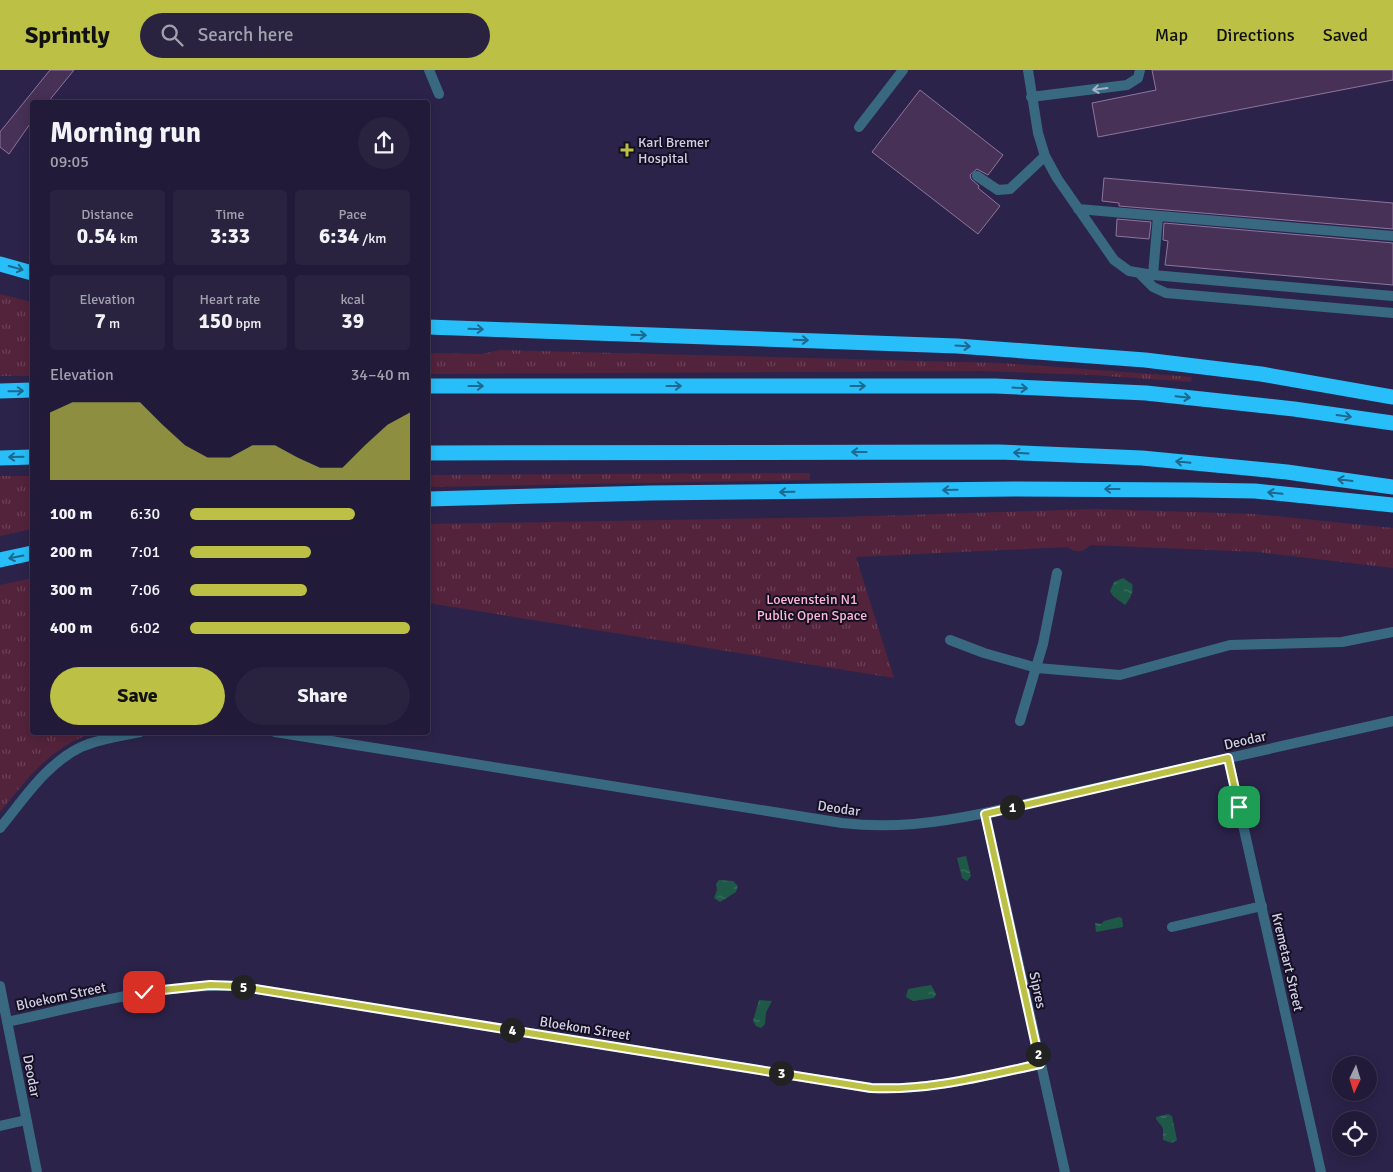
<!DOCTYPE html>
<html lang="en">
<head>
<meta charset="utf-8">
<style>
	body { margin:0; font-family:Signika,sans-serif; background:#292340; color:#f1f3f6; height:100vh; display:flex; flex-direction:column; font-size:19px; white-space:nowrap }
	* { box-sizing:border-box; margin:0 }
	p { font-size:16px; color:#a2a1ae }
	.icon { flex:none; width:28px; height:28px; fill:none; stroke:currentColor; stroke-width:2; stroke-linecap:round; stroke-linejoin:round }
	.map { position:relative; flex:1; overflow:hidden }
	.side { position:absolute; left:30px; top:30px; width:400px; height:635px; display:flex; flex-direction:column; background:#211a38; border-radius:5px; box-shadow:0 2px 12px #0003,0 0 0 1px #3e3853 }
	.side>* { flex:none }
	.needle { width:32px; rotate:184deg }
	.fabs { position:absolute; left:1332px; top:986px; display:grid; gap:10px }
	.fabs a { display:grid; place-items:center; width:45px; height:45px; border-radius:50%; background:#211a38; box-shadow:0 2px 12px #0003,0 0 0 1px #3e3853; font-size:25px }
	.pin { position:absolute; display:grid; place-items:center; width:42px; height:42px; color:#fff; margin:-21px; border-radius:10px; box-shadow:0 2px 8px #0006 }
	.km { position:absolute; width:25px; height:25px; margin:-12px; border-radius:50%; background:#222; color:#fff; font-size:14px; line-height:25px; text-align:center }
	.round { display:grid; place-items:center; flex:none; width:52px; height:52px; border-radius:26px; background:#292340 }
	.summary { display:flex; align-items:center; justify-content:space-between; height:85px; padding:0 20px }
	h1 { font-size:28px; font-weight:700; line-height:38px }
	.stats { display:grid; grid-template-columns:repeat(3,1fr); gap:8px; height:85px; padding:5px 20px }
	.stats div { display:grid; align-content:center; border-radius:5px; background:#292340; text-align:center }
	.stats b { font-size:21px; font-weight:700 }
	.stats small { font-size:14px; font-weight:400 }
	.stats p { font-size:14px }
	.chart { height:140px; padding:10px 20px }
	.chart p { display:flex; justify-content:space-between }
	.chart svg { width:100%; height:90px; margin-top:5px; fill:#bcc044; opacity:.7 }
	.button { display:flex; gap:10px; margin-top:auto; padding:10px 20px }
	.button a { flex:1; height:58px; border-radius:30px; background:#bcc044; color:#111; font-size:20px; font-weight:700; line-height:58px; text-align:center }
	.button a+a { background:#292340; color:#f1f3f6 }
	ul { padding:0 20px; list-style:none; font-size:16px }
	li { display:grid; grid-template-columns:80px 60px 1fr; align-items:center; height:38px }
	li i { height:12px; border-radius:6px; background:#bcc044 }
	header { display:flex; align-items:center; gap:30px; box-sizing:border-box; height:70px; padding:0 25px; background:#bcc044; color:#111 }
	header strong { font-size:24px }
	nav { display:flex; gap:28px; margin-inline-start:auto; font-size:18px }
	.search { width:350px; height:45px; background:#292340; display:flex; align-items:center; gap:12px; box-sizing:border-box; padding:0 18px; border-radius:28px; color:#a2a1ae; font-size:19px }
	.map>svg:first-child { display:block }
	.grass { fill:url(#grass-tufts) }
	.water { fill:url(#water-ripples) }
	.building { fill:#473156; stroke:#8e759f }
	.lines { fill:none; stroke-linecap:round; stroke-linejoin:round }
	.service { stroke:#396981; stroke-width:10 }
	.minor { stroke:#396981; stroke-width:10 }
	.motorway { stroke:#27bef9; stroke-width:15 }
	.oneway { stroke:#a3b0c8 }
	.oneway2 { stroke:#1e678e }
	.route-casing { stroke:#fff; stroke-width:10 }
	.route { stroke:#bcc044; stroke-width:6 }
	.poi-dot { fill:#bcc044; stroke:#141022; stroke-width:2 }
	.labels { text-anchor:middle; stroke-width:4; stroke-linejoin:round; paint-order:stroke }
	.poi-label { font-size:14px; fill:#d1cee7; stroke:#141022; text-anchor:start }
	.park-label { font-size:14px; fill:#fdb6d5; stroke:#141022 }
	.street-label { font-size:14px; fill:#d1cee7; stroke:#141022 }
</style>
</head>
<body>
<header>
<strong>Sprintly</strong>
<div class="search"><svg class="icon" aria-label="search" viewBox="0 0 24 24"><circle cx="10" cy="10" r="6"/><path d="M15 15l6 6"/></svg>Search here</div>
<nav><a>Map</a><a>Directions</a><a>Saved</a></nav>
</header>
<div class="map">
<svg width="1393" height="1102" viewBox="0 0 1393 1102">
	<defs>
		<pattern id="grass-tufts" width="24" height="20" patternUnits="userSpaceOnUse" patternTransform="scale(1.25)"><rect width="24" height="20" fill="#53233b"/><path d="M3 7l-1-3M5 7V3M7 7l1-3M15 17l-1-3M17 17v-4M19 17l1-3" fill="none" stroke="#6b4257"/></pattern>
		<pattern id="water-ripples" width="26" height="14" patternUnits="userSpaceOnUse" patternTransform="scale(1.25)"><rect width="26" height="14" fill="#1e5948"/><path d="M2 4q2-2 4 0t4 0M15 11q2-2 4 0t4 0" fill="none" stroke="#3e7062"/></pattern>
	</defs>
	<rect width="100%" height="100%" fill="#2c234a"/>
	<path class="grass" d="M0,224L32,232V306H0Z
		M500,280L1001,293L1192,307L1191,312L1092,305L982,301L428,304V283L482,284Z
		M810,403V410L428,417V405Z
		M0,406H32V459L0,466Z
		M1098,439L1255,444L1393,458V498L1258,482L1091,475C1081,482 1077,484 1067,477L856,487L894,608L428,533V454L842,447Z
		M32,508V662L93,663C50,677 27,709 0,742V515Z"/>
	<path class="water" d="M1123,508L1132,514C1134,523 1130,529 1125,535L1113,526L1110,521L1114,512Z
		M966,786L971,806L967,811L962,808L957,788Z
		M719,810L733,811L738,816L736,822L720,832L714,828L717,820L716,814Z
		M1119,847L1122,848L1123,857L1096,862L1095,853L1101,854L1104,851Z
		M931,915L936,924L934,928L913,931L906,927L908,919Z
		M759,930L772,931L766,942L765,954L761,958L756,956L753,951Z
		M1168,1044L1172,1046L1177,1070L1172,1073L1163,1070V1058L1156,1049V1047Z"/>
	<path class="building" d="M50,0H74L48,32H32V51L9,84L0,77V62Z
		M1152,0H1393V10L1098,67L1092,33L1156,20Z
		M920,20L1003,85L988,105L977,99L970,105L971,109L979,116L978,118L1000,136L978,164L872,82Z
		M1104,108L1393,133V159L1119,136V133L1102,131Z
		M1117,149L1151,152L1149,169L1116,166Z
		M1164,153L1393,173V215L1165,195L1168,171L1163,170Z"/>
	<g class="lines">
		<path class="service" d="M429,0L439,24
			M1028,0L1038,63L1045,86L1057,108L1114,190L1129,201L1153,205L1393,226
			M1031,27L1127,15L1138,8L1140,0
			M859,57L903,0
			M977,106L998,120L1010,119L1045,86
			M1078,139L1393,166
			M1139,203L1153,217L1166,223L1393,243
			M1153,205L1158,146
			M1020,651L1043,574L1057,503
			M1172,857L1262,836
			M0,1056L26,1050"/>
		<path class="minor" d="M950,570L984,583L1037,598L1120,605L1230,575L1342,572L1393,562
			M275,662L842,753C892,759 936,753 985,743L1393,651
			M1228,688L1321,1102
			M985,743L1065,1102
			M0,758C24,729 46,694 81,677C99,669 121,666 140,662
			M0,916L37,1102
			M7,952C82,936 159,913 237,916L871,1018C929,1021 984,1006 1040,994"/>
		<path class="motorway" d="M0,194L32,203
			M428,257L957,276L1145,290L1261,304L1393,327
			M428,316H995L1146,323L1294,339L1393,353
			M0,321L32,320
			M428,383L999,382L1142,388L1287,402L1393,417
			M0,388L32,387
			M428,429L651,423L1015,419L1194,420L1255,421L1393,435
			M0,490L32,483"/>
	</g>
	<defs><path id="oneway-shaft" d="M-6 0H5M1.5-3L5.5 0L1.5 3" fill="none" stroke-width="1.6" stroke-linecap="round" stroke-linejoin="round" transform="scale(1.25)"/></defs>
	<use class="oneway" href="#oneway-shaft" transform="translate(1100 19) rotate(173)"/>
	<g class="oneway2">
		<use href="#oneway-shaft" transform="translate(16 198) rotate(15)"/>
		<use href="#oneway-shaft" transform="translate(476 259) rotate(2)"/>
		<use href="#oneway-shaft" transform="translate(639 265) rotate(2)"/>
		<use href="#oneway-shaft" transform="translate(801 270) rotate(2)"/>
		<use href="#oneway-shaft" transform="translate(963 276) rotate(4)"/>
		<use href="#oneway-shaft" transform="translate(476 316)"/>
		<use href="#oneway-shaft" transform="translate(674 316)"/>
		<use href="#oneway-shaft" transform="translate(858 316)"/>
		<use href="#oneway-shaft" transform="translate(1020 318) rotate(3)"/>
		<use href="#oneway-shaft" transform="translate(16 321) rotate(-1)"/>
		<use href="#oneway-shaft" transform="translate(1183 327) rotate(6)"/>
		<use href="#oneway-shaft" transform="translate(1344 346) rotate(8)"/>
		<use href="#oneway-shaft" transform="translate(859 382) rotate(180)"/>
		<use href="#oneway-shaft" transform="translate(1021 383) rotate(-177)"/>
		<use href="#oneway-shaft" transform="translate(16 387) rotate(179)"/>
		<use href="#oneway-shaft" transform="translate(1183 392) rotate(-174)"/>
		<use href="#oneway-shaft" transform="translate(1345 410) rotate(-173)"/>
		<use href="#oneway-shaft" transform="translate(1112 419) rotate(-180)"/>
		<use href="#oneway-shaft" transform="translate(950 420) rotate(179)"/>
		<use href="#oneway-shaft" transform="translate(787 422) rotate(179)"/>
		<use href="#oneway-shaft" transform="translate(1275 423) rotate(-174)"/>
		<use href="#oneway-shaft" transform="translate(16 487) rotate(169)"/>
	</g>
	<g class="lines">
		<g class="route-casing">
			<path id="route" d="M144,922L210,915L237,916L871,1018C929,1021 984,1006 1040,994L985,744L1228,688L1239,737"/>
		</g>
		<use href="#route" class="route"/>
	</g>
	<path class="poi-dot" d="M624.5 72.5h5v5h5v5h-5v5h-5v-5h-5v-5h5z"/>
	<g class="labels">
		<g class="poi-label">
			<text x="638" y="77">Karl Bremer<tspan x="638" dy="16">Hospital</tspan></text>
		</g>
		<g class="park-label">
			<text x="812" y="534">Loevenstein N1<tspan x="812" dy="16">Public Open Space</tspan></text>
		</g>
		<g class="street-label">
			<text transform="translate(1245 670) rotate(-13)" y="5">Deodar</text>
			<text transform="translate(839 738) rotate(8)" y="5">Deodar</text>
			<text transform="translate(1288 892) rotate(77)" y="5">Kremetart Street</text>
			<text transform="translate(1038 920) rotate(78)" y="5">Sipres</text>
			<text transform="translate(61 926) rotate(-12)" y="5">Bloekom Street</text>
			<text transform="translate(585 958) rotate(9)" y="5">Bloekom Street</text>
			<text transform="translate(32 1006) rotate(79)" y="5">Deodar</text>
		</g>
	</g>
</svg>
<div class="fabs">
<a><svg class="needle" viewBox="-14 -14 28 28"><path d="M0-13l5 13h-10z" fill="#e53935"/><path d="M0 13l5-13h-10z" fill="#a2a1ae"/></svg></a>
<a><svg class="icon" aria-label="locate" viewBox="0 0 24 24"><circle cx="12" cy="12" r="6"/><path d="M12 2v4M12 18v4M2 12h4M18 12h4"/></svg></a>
</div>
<div class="pin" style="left:1239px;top:737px;background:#1e9e55"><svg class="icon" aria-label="arrive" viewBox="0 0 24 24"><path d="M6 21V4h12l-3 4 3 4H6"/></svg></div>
<div class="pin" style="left:144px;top:922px;background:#d93025"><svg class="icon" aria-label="check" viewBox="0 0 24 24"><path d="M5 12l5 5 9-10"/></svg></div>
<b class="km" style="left:1012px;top:737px">1</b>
<b class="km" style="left:1038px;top:984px">2</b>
<b class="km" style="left:781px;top:1003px">3</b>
<b class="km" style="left:512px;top:960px">4</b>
<b class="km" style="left:243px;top:917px">5</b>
<section class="side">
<div class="summary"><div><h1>Morning run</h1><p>09:05</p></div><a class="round"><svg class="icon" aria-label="share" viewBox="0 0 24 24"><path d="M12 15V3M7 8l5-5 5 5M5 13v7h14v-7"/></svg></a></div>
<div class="stats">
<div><p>Distance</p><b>0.54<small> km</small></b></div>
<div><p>Time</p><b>3:33</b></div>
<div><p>Pace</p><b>6:34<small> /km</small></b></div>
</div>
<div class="stats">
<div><p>Elevation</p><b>7<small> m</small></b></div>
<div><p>Heart rate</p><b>150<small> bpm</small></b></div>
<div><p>kcal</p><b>39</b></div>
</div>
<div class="chart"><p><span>Elevation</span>34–40 m</p>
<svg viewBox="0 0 160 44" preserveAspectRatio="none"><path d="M0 44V11L10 6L20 6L30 6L40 6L50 17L60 27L70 33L80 33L90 27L100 27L110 33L120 38L130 38L140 27L150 17L160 11V44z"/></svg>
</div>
<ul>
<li><b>100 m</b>6:30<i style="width:75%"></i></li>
<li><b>200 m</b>7:01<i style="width:55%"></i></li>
<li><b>300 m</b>7:06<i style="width:53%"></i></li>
<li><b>400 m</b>6:02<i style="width:100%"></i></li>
</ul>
<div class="button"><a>Save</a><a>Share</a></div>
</section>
</div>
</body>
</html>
